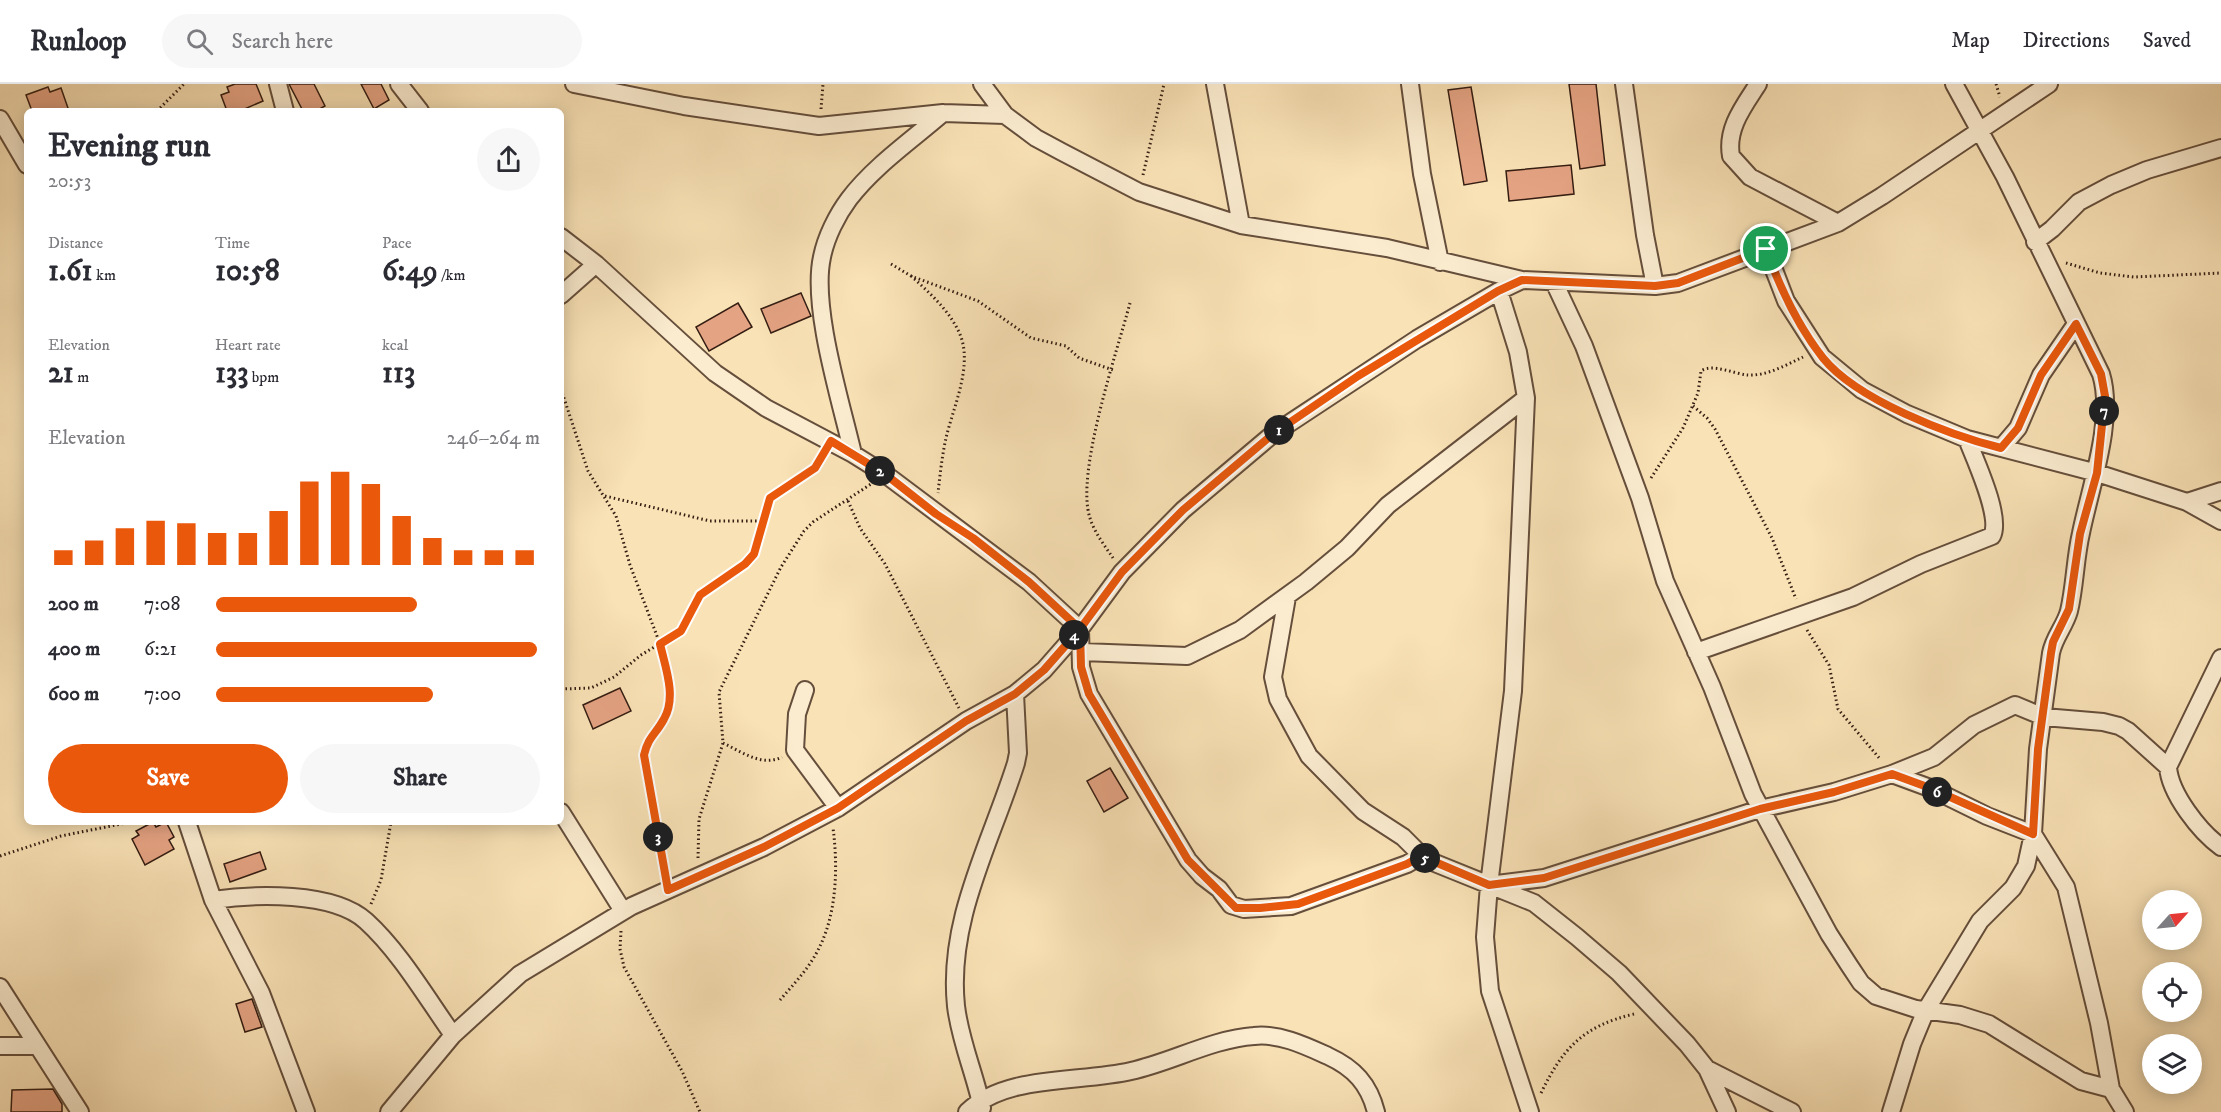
<!DOCTYPE html>
<html lang="en">
<head>
<meta charset="utf-8">
<style>
	body { margin:0; font-family:"IM FELL DW Pica",serif; background:#f7f7f7; color:#2b2b33; height:100vh; display:flex; flex-direction:column; font-size:22px; white-space:nowrap }
	* { box-sizing:border-box; margin:0 }
	p { font-size:20px; color:#7c7c81 }
	.icon { flex:none; width:33px; height:33px; fill:none; stroke:currentColor; stroke-width:2; stroke-linecap:round; stroke-linejoin:round }
	.map { position:relative; flex:1; overflow:hidden }
	.details { position:absolute; left:24px; top:24px; width:540px; height:717px; display:flex; flex-direction:column; background:#fff; border-radius:9px; box-shadow:0 3px 15px #0003 }
	.details>* { flex:none }
	.needle { width:39px; rotate:63deg }
	.tools { position:absolute; left:2142px; top:806px; display:grid; gap:12px }
	.tools a { display:grid; place-items:center; width:60px; height:60px; border-radius:50%; background:#fff; box-shadow:0 3px 15px #0003; font-size:30px }
	.pin { position:absolute; display:grid; place-items:center; width:51px; height:51px; color:#fff; margin:-26px; border:3px solid #fff; border-radius:50%; box-shadow:0 2px 6px #0007 }
	.km { position:absolute; width:30px; height:30px; margin:-15px; border-radius:50%; background:#222; color:#fff; font-size:16px; line-height:30px; text-align:center }
	.round { display:grid; place-items:center; flex:none; width:63px; height:63px; border-radius:32px; background:#f7f7f7 }
	.headline { display:flex; align-items:center; justify-content:space-between; height:102px; padding:0 24px }
	h1 { font-size:33px; font-weight:700; line-height:45px }
	.stats { display:grid; grid-template-columns:repeat(3,1fr); gap:9px; height:102px; padding:6px 24px }
	.stats div { display:grid; align-content:center }
	.stats b { font-size:30px; font-weight:700 }
	.stats small { font-size:16px; font-weight:400 }
	.stats p { font-size:16px }
	.chart { height:168px; padding:12px 24px }
	.chart p { display:flex; justify-content:space-between }
	.chart svg { width:100%; height:108px; margin-top:6px; stroke:#ea580c; stroke-width:6 }
	.button { display:flex; gap:12px; margin-top:auto; padding:12px 24px }
	.button a { flex:1; height:69px; border-radius:36px; background:#ea580c; color:#fff; font-size:24px; font-weight:700; line-height:69px; text-align:center }
	.button a+a { background:#f7f7f7; color:#2b2b33 }
	ul { padding:0 24px; list-style:none; font-size:20px }
	li { display:grid; grid-template-columns:96px 72px 1fr; align-items:center; height:45px }
	li i { height:15px; border-radius:8px; background:#ea580c }
	header { display:flex; align-items:center; gap:36px; box-sizing:border-box; height:84px; padding:0 30px; background:#fff; border-bottom:2px solid #e1e1e2 }
	header strong { font-size:28px }
	nav { display:flex; gap:33px; margin-inline-start:auto; font-size:21px }
	.search { width:420px; height:54px; background:#f7f7f7; display:flex; align-items:center; gap:15px; box-sizing:border-box; padding:0 21px; border-radius:33px; color:#7c7c81; font-size:22px }
	.map>svg:first-child { display:block }
	.building { fill:#e4a383; stroke:#341d12; stroke-width:1.5 }
	.lines { fill:none; stroke-linecap:round; stroke-linejoin:round }
	.street-casing { stroke:#654e3b; stroke-width:20 }
	.path { stroke:#341d12; stroke-width:3; stroke-dasharray:1.5 3; stroke-linecap:butt }
	.street { stroke:#fbecd0; stroke-width:16 }
	.route-casing { stroke:#fff; stroke-width:12 }
	.route { stroke:#ea580c; stroke-width:8 }
</style>
</head>
<body>
<header>
<strong>Runloop</strong>
<div class="search"><svg class="icon" aria-label="search" viewBox="0 0 24 24"><circle cx="10" cy="10" r="6"/><path d="M15 15l6 6"/></svg>Search here</div>
<nav><a>Map</a><a>Directions</a><a>Saved</a></nav>
</header>
<div class="map">
<svg width="2221" height="1028" viewBox="0 0 2221 1028">
	<rect width="100%" height="100%" fill="#f9e2b6"/>
	<filter id="stains"><feTurbulence type="fractalNoise" baseFrequency=".00333" numOctaves="4"/><feColorMatrix values="0 0 0 0 .2 0 0 0 0 .09 0 0 0 0 .02 0 0 0 .5 -.17"/></filter>
	<radialGradient id="worn" r=".72"><stop offset=".6" stop-color="#630" stop-opacity="0"/><stop offset="1" stop-color="#630" stop-opacity=".3"/></radialGradient>
	<path class="building" d="M235,0H256L263,17L240,27H227L221,11L229,8L227,3Z
		M289,0H314L325,22L316,27H303Z
		M361,0H381L389,16L374,25Z
		M1569,0H1596L1605,81L1580,85Z
		M48,3L50,8L61,4L69,27H32L26,11Z
		M1471,3L1487,97L1464,101L1448,6Z
		M1571,81L1574,110L1509,117L1506,87Z
		M801,209L811,232L771,249L761,225Z
		M738,219L752,243L709,267L696,243Z
		M620,604L631,627L593,645L583,621Z
		M1110,684L1128,714L1104,728L1087,697Z
		M153,738L156,743L166,738L174,753L169,756L174,765L145,781L132,755L139,751L136,747Z
		M260,768L266,785L230,798L224,780Z
		M252,915L262,943L245,948L236,920Z
		M53,1005L62,1020V1028H11L12,1006Z"/>
	<g class="lines">
		<g class="street-casing">
			<path id="street" d="M278,0L285,27
				M399,0L420,27
				M574,0L684,22L819,42L943,29L1005,31
				M982,0L1005,31L1036,54L1062,68L1139,108L1241,141L1387,164L1522,196L1655,202L1678,199L1838,139L1882,112L2049,0
				M1215,0L1241,141
				M1410,0L1422,90L1440,178
				M1624,0L1645,151L1655,202
				M1758,0C1744,22 1726,44 1731,72L1750,93L1838,139
				M0,35L27,81
				M561,153L596,180L715,289L766,324L853,370L885,390L1029,498L1080,545L1081,583L1089,610L1188,776L1202,792L1219,805L1231,821L1244,825L1291,822L1407,780L1421,772
				M2035,158L2052,145L2079,118L2111,101L2147,86L2221,64
				M1766,165L1786,217L1822,273L1862,306L1907,330L1967,355L2097,389L2187,418L2221,437
				M1554,198L1584,262L1640,414L1665,497L1712,603L1753,710L1829,850L1849,881L1861,899L1876,912L1916,925L1960,931L1989,940L2081,997L2111,1005
				M1499,207L1518,268L1526,314L1513,607L1489,801L1485,853L1490,907L1530,1028
				M561,211L596,180
				M2001,364L2018,344L2041,291L2076,240
				M853,370C841,318 811,223 822,173C826,153 837,131 849,115C874,82 912,56 943,29
				M2187,418L2221,407
				M1287,513L1273,593L1278,615L1309,672L1363,727L1403,753L1425,775L1534,819L1577,853L1619,889L1687,960L1707,985L1727,1028
				M1082,568L1187,572L1240,546L1306,498L1347,464L1388,421L1526,314
				M1696,568L1853,513L1921,480L1992,452C2002,433 1975,376 1967,355
				M2221,574L2168,683C2170,710 2200,748 2221,763
				M805,606L797,630L795,666L838,724
				M1892,690L1930,704L1987,732L2033,750L2066,803L2099,939L2111,1005L2125,1028
				M561,728L623,827
				M187,738L213,816L261,909L306,1028
				M1489,801L1544,794L1760,725L1834,708L1892,690L1934,673L1974,641L2015,621L2044,633L2103,638L2119,642L2128,647L2168,683
				M213,816C254,810 333,807 366,837C400,868 426,913 453,951
				M0,903L80,1028
				M0,962H36
				M1707,985L1792,1028
				M982,1024C975,990 960,957 956,922C947,836 991,759 1016,679L1018,669L1015,610
				M389,1028L453,951L520,890L632,822L764,763L838,724L966,637L1015,610L1044,586L1080,545L1122,488L1183,426L1273,350L1417,255L1499,207L1522,196
				M967,1028C1006,990 1080,999 1131,987C1172,978 1212,955 1254,952C1279,949 1306,962 1328,972C1354,984 1369,1000 1376,1028
				M1891,1028L1912,960L1926,926L1980,837L2013,804L2026,782L2033,750L2038,665L2051,569C2054,553 2065,542 2069,527C2075,502 2075,475 2081,449C2090,404 2115,335 2101,290L2005,93L1954,0"/>
		</g>
		<path class="path" d="M1996,0L2000,13
			M821,25L823,0
			M157,27L184,0
			M1143,91L1164,0
			M2066,179L2100,189L2134,193L2221,189
			M891,180L911,192L978,217L1031,254L1066,262L1079,274L1113,286
			M911,192C930,209 952,229 961,253C972,284 953,324 946,354C942,372 940,391 938,409
			M561,305L588,387L616,432L630,481L660,560L670,614L666,633L647,657L644,671L665,790
			M1693,322L1707,334L1715,345L1772,454L1796,515
			M1651,394L1683,344L1698,309L1701,287C1713,279 1734,290 1748,291C1767,292 1786,281 1803,273
			M605,412L710,437H762
			M848,417L860,444L885,480L959,624
			M1113,474C1105,462 1094,448 1090,434C1075,390 1117,268 1130,219
			M1807,546L1829,581L1838,625L1880,675
			M561,605L591,604L614,593L641,571L681,547L700,511L745,480L754,470L770,414L815,384L823,372
			M723,659C742,668 762,683 782,673
			M0,772L61,752L131,738
			M698,774L699,735L723,659L719,608L781,483L804,447L813,438L871,400
			M371,820L381,796L391,738
			M621,847L620,865L624,883L682,987L700,1028
			M780,916C794,900 810,883 819,864C837,829 838,782 833,744
			M1541,1009C1563,964 1583,942 1634,930"/>
		<use href="#street" class="street"/>
	</g>
	<g class="lines">
		<g class="route-casing">
			<path id="route" d="M1766,165L1678,199L1655,202L1522,196L1498,207L1358,292L1273,350L1183,426L1122,488L1080,545L1029,498L973,454L936,430L885,390L831,357L815,384L770,414L754,470L745,480L700,511L681,547L660,560C665,582 677,613 664,635C656,650 648,653 644,671L668,806L764,763L838,724L966,637L1015,610L1044,586L1080,545L1081,583L1089,610L1188,776L1236,824H1260L1298,820L1407,780L1421,772L1489,801L1544,794L1760,725L1834,708L1892,690L1930,704L2033,750L2038,665L2051,569L2053,558L2069,525L2080,450L2097,389L2105,312L2101,290L2076,240L2041,291L2018,344L2001,364C1949,351 1857,316 1823,274C1797,241 1780,204 1766,165"/>
		</g>
		<use href="#route" class="route"/>
	</g>
	<rect width="100%" height="100%" filter="url(#stains)"/>
	<rect width="100%" height="100%" fill="url(#worn)"/>
</svg>
<div class="tools">
<a><svg class="needle" viewBox="-14 -14 28 28"><path d="M0-13l5 13h-10z" fill="#e53935"/><path d="M0 13l5-13h-10z" fill="#7c7c81"/></svg></a>
<a><svg class="icon" aria-label="locate" viewBox="0 0 24 24"><circle cx="12" cy="12" r="6"/><path d="M12 2v4M12 18v4M2 12h4M18 12h4"/></svg></a>
<a><svg class="icon" aria-label="layers" viewBox="0 0 24 24"><path d="M12 4l9 5-9 5-9-5zM3 14l9 5 9-5"/></svg></a>
</div>
<div class="pin" style="left:1766px;top:165px;background:#1e9e55"><svg class="icon" aria-label="arrive" viewBox="0 0 24 24"><path d="M6 21V4h12l-3 4 3 4H6"/></svg></div>
<b class="km" style="left:1279px;top:346px">1</b>
<b class="km" style="left:880px;top:387px">2</b>
<b class="km" style="left:658px;top:753px">3</b>
<b class="km" style="left:1074px;top:551px">4</b>
<b class="km" style="left:1425px;top:774px">5</b>
<b class="km" style="left:1937px;top:708px">6</b>
<b class="km" style="left:2104px;top:327px">7</b>
<section class="details">
<div class="headline"><div><h1>Evening run</h1><p>20:53</p></div><a class="round"><svg class="icon" aria-label="share" viewBox="0 0 24 24"><path d="M12 15V3M7 8l5-5 5 5M5 13v7h14v-7"/></svg></a></div>
<div class="stats">
<div><p>Distance</p><b>1.61<small> km</small></b></div>
<div><p>Time</p><b>10:58</b></div>
<div><p>Pace</p><b>6:49<small> /km</small></b></div>
</div>
<div class="stats">
<div><p>Elevation</p><b>21<small> m</small></b></div>
<div><p>Heart rate</p><b>133<small> bpm</small></b></div>
<div><p>kcal</p><b>113</b></div>
</div>
<div class="chart"><p><span>Elevation</span>246–264 m</p>
<svg viewBox="0 0 160 44" preserveAspectRatio="none"><path d="M5 44V38M15 44V34M25 44V29M35 44V26M45 44V27M55 44V31M65 44V31M75 44V22M85 44V10M95 44V6M105 44V11M115 44V24M125 44V33M135 44V38M145 44V38M155 44V38"/></svg>
</div>
<ul>
<li><b>200 m</b>7:08<i style="width:62%"></i></li>
<li><b>400 m</b>6:21<i style="width:99%"></i></li>
<li><b>600 m</b>7:00<i style="width:67%"></i></li>
</ul>
<div class="button"><a>Save</a><a>Share</a></div>
</section>
</div>
</body>
</html>
